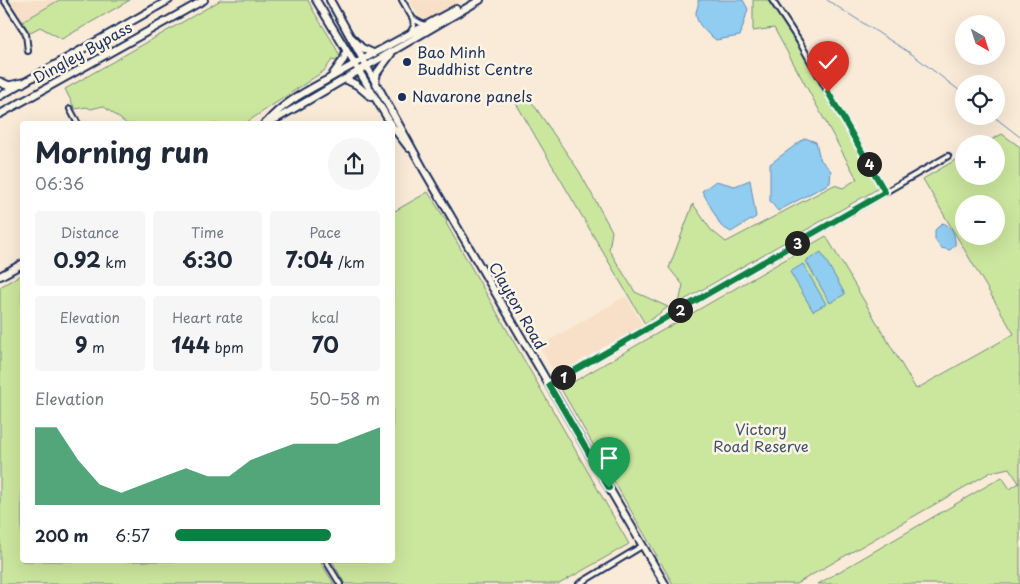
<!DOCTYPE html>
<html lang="en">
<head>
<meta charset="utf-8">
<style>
	body { margin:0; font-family:"Playpen Sans",sans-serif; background:#f6f6f7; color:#1f2937; height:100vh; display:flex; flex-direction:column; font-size:19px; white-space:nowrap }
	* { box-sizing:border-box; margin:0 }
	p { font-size:16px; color:#747a83 }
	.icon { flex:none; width:28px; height:28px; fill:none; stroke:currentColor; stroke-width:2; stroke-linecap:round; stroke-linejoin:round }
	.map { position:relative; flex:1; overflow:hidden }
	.panel { position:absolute; left:20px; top:121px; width:375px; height:442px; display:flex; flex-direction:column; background:#fff; border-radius:5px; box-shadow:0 5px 20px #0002 }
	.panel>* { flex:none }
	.needle { width:32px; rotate:141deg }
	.controls { position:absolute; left:955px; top:15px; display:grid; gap:10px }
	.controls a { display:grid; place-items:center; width:50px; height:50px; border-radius:50%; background:#fff; box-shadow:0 5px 20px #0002; font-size:25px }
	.pin { position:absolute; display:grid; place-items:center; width:42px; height:42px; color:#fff; margin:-51px -21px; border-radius:50% 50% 50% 0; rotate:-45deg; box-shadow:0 0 5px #0007 }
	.pin .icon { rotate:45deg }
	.km { position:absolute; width:25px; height:25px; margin:-12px; border-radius:50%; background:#222; color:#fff; font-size:14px; line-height:25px; text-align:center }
	.round { display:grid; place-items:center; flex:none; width:52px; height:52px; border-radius:26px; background:#f6f6f7 }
	.overview { display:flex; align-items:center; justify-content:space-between; height:85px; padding:0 15px }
	h1 { font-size:28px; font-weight:700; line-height:38px }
	.metrics { display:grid; grid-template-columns:repeat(3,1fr); gap:8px; height:85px; padding:5px 15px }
	.metrics div { display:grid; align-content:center; border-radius:5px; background:#f6f6f7; text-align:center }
	.metrics b { font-size:21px; font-weight:700 }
	.metrics small { font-size:14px; font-weight:400 }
	.metrics p { font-size:14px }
	.chart { height:140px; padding:10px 15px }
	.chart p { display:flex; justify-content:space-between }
	.chart svg { width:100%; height:90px; margin-top:5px; fill:#0b8043; opacity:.7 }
	ul { padding:0 15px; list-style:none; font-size:16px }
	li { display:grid; grid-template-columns:80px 60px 1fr; align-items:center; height:38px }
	li i { height:12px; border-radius:6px; background:#0b8043 }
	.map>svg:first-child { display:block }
	.built { fill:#f8e0c8 }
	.green { fill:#cbe69d; stroke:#738a7e; fill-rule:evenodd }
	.water { fill:#91ccf1; stroke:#628db6 }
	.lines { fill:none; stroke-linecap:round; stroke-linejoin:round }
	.stream { stroke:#628db6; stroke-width:1 }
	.minor-casing { stroke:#1b2f5e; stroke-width:8 }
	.primary-casing { stroke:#1b2f5e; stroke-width:10 }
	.trunk-casing { stroke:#1b2f5e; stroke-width:10 }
	.motorway-casing { stroke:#1b2f5e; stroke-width:11 }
	.minor { stroke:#fcf5e5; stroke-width:4 }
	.primary { stroke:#fcf5e5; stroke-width:6 }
	.trunk { stroke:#fcf5e5; stroke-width:6 }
	.motorway { stroke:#fcf5e5; stroke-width:7 }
	.route-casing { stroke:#fff; stroke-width:10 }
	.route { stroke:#0b8043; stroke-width:6 }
	.poi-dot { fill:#1b2f5e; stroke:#fcf5e5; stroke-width:2 }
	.labels { text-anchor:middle; stroke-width:5; stroke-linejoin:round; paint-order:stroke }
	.street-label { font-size:15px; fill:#1b2f5e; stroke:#fcf5e5 }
	.poi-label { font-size:15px; fill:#1b2f5e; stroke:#fcf5e5; text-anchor:start }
	.park-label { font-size:15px; fill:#3e546b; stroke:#fcf5e5 }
</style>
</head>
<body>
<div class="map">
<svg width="1020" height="584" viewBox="0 0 1020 584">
	<rect width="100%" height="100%" fill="#faebd8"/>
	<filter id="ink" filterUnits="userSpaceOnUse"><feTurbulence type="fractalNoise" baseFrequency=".02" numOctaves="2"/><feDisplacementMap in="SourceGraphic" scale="10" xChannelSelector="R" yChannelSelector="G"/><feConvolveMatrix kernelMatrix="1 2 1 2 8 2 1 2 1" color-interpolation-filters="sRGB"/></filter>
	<g filter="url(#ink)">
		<path class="built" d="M10,0H59L22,22Z
			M409,0H464L426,20L419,17Z
			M626,296L643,326L556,376L539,346Z"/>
		<path class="green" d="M59,0H130L62,39L40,27L29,33L22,22Z
			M221,0H308C316,19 335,41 340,58L335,61L332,60L324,71L244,124H127L103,106L91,109L86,107L75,109L65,89Z
			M753,0H773L879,188L679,303L683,285L669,268L693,204L711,230L726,242L834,185L843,188L857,179L774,28L753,31Z
			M513,98H529L579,171L612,231L609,250L635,292L668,307L645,324Z
			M1002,134L1020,147V584H818L1002,477L1010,489L1019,483L1009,468L991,472L796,584H673L561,389L826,236L916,389L1014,334L923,179L964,155V176H996V144H984ZM964,204H996V236H964Z
			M428,192L447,222L446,223L629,544L559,584H345L332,561H392L393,212Z
			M22,274V561H320L334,584H0V287Z"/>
		<path class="water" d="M698,0H743L748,9L740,36L716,40C708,34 695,24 696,12C697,8 699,5 698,0Z
			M805,138L816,142L820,159L831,171L830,183L778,211L770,201V164Z
			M750,180L756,217L731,232L721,226L702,191L716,181L735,186Z
			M942,223C952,225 956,236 955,245L950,250L941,248L935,240V230Z
			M821,252L845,294L830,303L806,261Z
			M803,264L826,304L813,311L790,272Z"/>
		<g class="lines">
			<path class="stream" d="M827,0L913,55L964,94
				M993,116L1020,137"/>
			<g class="minor-casing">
				<path id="minor" d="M4,0L26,34L28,51
					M402,0L413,19L426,26
					M772,0L799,41L885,192
					M410,33L414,26L413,19
					M70,109L78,124
					M549,385L948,156
					M326,561L340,584
					M579,584L642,546"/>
			</g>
			<g class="primary-casing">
				<path id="primary" d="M316,0L391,124
					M330,0L424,170L665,584
					M352,38L362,48L373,53
					M333,74L344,59L346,51
					M345,79L357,85L371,97
					M375,82L377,73L391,54
					M266,123C282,104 303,93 325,81C368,56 412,33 456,9
					M264,124L278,118L480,0
					M392,126L409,148
					M0,276L22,264"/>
			</g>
			<g class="trunk-casing">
				<path id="trunk" d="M0,96L169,0
					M0,114L204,0"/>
			</g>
			<g class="motorway-casing">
				<path id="motorway" d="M0,82L9,86L22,83"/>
			</g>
			<use href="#minor" class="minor"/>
			<use href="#primary" class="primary"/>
			<use href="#trunk" class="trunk"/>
			<use href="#motorway" class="motorway"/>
		</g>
	</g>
	<g class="lines" filter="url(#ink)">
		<g class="route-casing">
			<path id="route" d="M609,488L549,385L885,192L828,92"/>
		</g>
		<use href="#route" class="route"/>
	</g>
	<g class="poi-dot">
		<circle cx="407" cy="62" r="5"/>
		<circle cx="402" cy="97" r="5"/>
	</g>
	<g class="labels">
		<g class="street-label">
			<text transform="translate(83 53) rotate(-29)" y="5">Dingley Bypass</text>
			<text transform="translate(517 306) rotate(60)" y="5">Clayton Road</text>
		</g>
		<g class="poi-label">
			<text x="417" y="58">Bao Minh<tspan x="417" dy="17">Buddhist Centre</tspan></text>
			<text x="412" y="102">Navarone panels</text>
		</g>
		<g class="park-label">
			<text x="761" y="435">Victory<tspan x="761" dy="17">Road Reserve</tspan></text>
		</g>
	</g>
</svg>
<div class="controls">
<a><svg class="needle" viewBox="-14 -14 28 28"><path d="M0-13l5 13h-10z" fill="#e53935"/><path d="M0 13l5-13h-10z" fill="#747a83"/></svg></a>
<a><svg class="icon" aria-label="locate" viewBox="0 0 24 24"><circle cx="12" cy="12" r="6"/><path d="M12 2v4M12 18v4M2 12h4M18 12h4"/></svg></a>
<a>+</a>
<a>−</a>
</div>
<div class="pin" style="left:609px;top:488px;background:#1e9e55"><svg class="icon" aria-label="arrive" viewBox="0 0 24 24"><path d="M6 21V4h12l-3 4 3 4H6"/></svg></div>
<div class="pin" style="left:828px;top:92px;background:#d93025"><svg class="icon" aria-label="check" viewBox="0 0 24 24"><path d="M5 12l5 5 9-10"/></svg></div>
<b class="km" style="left:563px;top:377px">1</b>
<b class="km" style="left:680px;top:310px">2</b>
<b class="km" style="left:797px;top:243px">3</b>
<b class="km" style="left:869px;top:164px">4</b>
<section class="panel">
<div class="overview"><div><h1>Morning run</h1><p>06:36</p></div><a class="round"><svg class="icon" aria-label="share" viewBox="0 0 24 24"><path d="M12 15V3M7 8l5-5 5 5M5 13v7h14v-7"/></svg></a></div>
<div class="metrics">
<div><p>Distance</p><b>0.92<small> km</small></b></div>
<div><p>Time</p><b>6:30</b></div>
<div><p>Pace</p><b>7:04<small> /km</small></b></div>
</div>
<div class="metrics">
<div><p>Elevation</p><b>9<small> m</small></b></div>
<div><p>Heart rate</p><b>144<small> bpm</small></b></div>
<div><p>kcal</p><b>70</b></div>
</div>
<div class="chart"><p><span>Elevation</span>50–58 m</p>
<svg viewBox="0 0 160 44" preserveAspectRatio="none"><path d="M0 44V6L10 6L20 22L30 34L40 38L50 34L60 30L70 26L80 30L90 30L100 22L110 18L120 14L130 14L140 14L150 10L160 6V44z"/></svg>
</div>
<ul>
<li><b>200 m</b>6:57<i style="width:76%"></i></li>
</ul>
</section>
</div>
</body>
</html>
